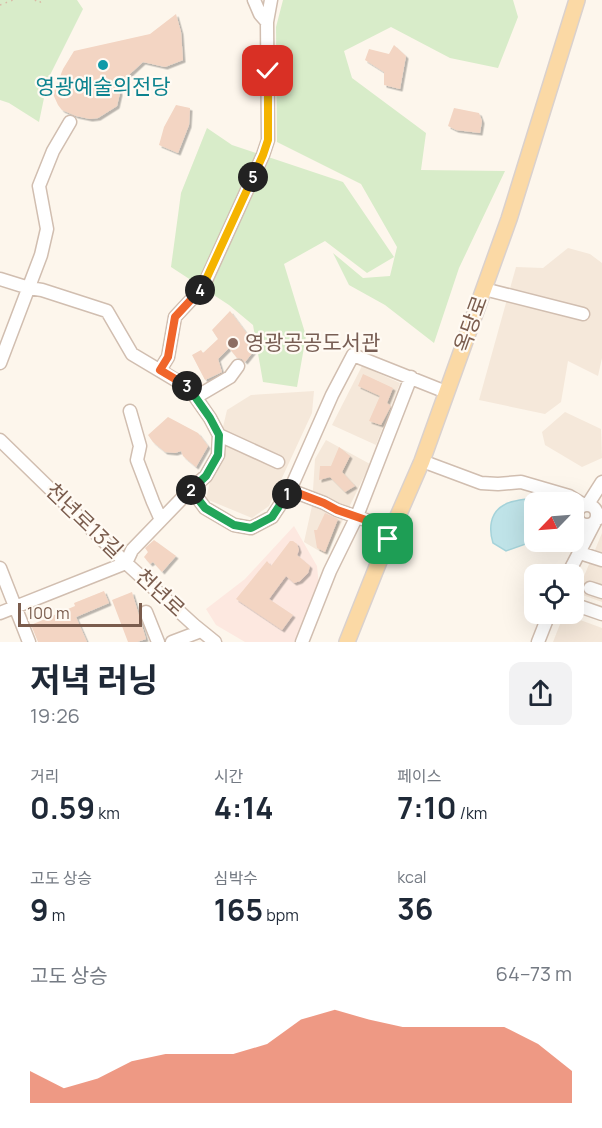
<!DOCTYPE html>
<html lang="ko">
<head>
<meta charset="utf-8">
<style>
	body { margin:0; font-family:Manrope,"Noto Sans KR",sans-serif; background:#f2f2f3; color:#1f2937; height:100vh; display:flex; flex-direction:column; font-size:22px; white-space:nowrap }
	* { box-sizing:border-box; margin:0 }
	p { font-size:20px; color:#747a83 }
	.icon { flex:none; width:33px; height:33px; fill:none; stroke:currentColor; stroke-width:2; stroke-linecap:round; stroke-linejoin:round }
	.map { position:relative; height:642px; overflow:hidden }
	.side { display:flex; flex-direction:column; background:#fff; flex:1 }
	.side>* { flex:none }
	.needle { width:39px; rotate:245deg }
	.fabs { position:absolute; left:524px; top:492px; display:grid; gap:12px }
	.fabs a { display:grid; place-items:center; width:60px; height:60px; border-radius:12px; background:#fff; box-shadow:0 6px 24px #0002; font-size:30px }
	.scale { position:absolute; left:18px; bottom:15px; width:124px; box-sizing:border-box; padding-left:6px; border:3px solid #7a5c4d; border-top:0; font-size:16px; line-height:21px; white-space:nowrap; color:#7a5c4d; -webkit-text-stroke:4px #fffaf3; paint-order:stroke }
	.pin { position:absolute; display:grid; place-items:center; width:51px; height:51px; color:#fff; margin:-26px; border-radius:12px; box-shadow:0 3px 9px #0006 }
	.km { position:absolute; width:30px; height:30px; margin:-15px; border-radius:50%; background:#222; color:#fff; font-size:16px; line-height:30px; text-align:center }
	.round { display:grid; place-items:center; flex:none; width:63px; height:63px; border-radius:12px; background:#f2f2f3 }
	.overview { display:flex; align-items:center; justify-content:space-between; height:102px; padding:0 30px }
	h1 { font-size:33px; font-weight:700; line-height:45px }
	.figures { display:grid; grid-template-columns:repeat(3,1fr); gap:9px; height:102px; padding:6px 30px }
	.figures div { display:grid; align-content:center }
	.figures b { font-size:30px; font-weight:700 }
	.figures small { font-size:16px; font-weight:400 }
	.figures p { font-size:16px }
	.chart { height:168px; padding:12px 30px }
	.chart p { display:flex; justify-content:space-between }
	.chart svg { width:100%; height:108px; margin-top:6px; fill:#e76f51; opacity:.7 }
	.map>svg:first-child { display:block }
	.residential { fill:#f5e8da }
	.commercial { fill:#fde8e0 }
	.green { fill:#d8ecc9 }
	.water { fill:#bfe3e8; stroke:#a5d3da; stroke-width:1.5 }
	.building { fill:#f3d5c3; filter:url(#shadow) }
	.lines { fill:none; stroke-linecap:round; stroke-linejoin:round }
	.minor-casing { stroke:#d1beb0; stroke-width:15 }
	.major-casing { stroke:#dad1cd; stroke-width:18 }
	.path { stroke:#d9b8a5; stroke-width:1.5; stroke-dasharray:1.5 4.5; stroke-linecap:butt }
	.minor { stroke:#fff; stroke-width:12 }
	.major { stroke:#fbd9a5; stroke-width:15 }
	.split-1-casing { stroke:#fff; stroke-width:12 }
	.split-2-casing { stroke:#fff; stroke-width:12 }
	.split-3-casing { stroke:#fff; stroke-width:12 }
	.split-4-casing { stroke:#fff; stroke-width:12 }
	.split-5-casing { stroke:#fff; stroke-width:12 }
	.split-6-casing { stroke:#fff; stroke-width:12 }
	.split-1 { stroke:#f0652b; stroke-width:8 }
	.split-2 { stroke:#22a559; stroke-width:8 }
	.split-3 { stroke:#22a559; stroke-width:8 }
	.split-4 { stroke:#f0652b; stroke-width:8 }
	.split-5 { stroke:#f5b400; stroke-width:8 }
	.split-6 { stroke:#f5b400; stroke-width:8 }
	.culture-dot { fill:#0f9aa8; stroke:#fffaf3; stroke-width:2 }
	.education-dot { fill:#8d6e63; stroke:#fffaf3; stroke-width:2 }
	.labels { text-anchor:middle; stroke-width:4.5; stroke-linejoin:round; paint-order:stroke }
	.culture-label { font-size:21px; fill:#0d838f; stroke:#fffaf3 }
	.street-label { font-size:21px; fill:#7a5c4d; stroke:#fffaf3 }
	.education-label { font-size:21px; fill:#785e54; stroke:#fffaf3; text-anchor:start }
</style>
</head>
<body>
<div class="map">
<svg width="602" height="642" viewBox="0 0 602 642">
	<defs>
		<filter id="shadow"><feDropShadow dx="2.5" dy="2.5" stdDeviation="0" flood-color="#0004"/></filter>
	</defs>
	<rect width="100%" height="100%" fill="#fdf6ec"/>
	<path class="residential" d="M568,248L590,254L602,263V358L598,376L568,361L561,402L545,414L479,400L516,267L543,268Z
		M362,366L400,383L376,445L332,425Z
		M314,391L312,413L269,506L252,518L206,499L227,410L251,395Z
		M565,412L601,429L602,458L582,467L545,445L542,432Z
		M326,440L370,464L326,555L304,542L312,506L315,459Z
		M602,533V602L577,593Z
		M564,614L602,628V642H553Z"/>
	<path class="commercial" d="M294,526L317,566L319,586L294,642H245L216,625L206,609L245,579Z"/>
	<path class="green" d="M0,0H77L83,9L48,79L39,122L9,103L0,100Z
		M283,0H513L518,17L498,68L450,58L391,27L344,51L352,78L426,133L421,170L505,171L459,268L434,343L385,305L349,285L333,253L363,278L390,276L397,247L361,184L277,142L276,27Z
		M207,128L232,145L343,182L394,257L367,273L325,241L284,264L306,336L297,387L263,382L253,325L229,305L171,267L181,193Z"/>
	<path class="water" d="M527,499L542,502H534V541L506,551L493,543C489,530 489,513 504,505C510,501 520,500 527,499Z"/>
	<path class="building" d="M176,14L181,32L183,60L165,67L143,62L119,84L120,93L117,106L98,118L90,119L76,116L62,110L58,105L53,94L63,69L74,51L150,34Z
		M394,45L406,56L400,89L384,85V72L365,60L369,49L389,54Z
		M176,105L190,108L189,125L178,153L159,145L164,127Z
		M454,108L479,113L482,121L480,133L456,130L448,126Z
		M230,311L257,347L245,362L242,359L237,358L229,348L218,359L222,372L205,380L192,355L201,350L203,353L218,339L212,330Z
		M363,374L393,388L387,403L391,406L381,425L369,421L380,396L358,386Z
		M168,417L198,433L208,446L196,467L183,456L181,451L175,453L165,452L153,442L148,435Z
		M339,447L350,456L342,472L355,486L345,492L330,477L319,480L320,466H331Z
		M325,513L338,519L325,552L317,548L314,530H317Z
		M154,540L176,556L162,572L153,562L150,564L144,557L148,552L145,548Z
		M290,541H293L297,544L299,550L297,555L310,566L308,573L300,581L294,583L286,576L269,599L293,615L282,630L236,599L267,561L271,566Z
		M104,591L109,603L76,617L87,642H38L31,625L75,606L74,603Z
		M132,592L146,639L137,642H128L112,600Z"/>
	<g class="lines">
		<g class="minor-casing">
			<path id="minor" d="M254,0L260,14L267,22
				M0,279L29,288L42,290L107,311L132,354L189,388L210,418L219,435L218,455L206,476L191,489L132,550L126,563L0,440
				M484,289L583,314
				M0,363L41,255L47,229L39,186L53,151L70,122
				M160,370L168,357L175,317L203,287L263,155L268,140L267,22L271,0
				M196,397L230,377L238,366
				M130,411L140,446L137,460L153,502L161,520
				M219,435L278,462
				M422,461L481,483L498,484L521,482L569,496L584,505
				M191,489L205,508L234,525L251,528L272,517L290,490L332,395L353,355L446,392
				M290,490L324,503L337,510L392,529
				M588,504L602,482
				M577 515a10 10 0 1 1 20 0a10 10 0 1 1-20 0Z
				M580,553L602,560
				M0,568L29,642
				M568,574L596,520L602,516
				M590,588L602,592
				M573,604L602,614
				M146,612L158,642
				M0,613L126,563L194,625L215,642
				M172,642L201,631
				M302,642L330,571L357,516L411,377
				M538,642L549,614"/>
		</g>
		<g class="major-casing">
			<path id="major" d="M347,642L388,539L422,461L509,219L577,0"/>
		</g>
		<path class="path" d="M35,0L38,3L45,0
			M0,5L13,0"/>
		<use href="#minor" class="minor"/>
		<use href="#major" class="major"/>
	</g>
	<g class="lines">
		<g class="split-1-casing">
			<path id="split-1" d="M287,494L290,490L324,503L337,510L392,529L388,539"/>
		</g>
		<g class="split-2-casing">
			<path id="split-2" d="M191,490L205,508L234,525L251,528L272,517L287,494"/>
		</g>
		<g class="split-3-casing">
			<path id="split-3" d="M187,386L189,388L210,418L219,435L218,455L206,476L191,490"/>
		</g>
		<g class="split-4-casing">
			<path id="split-4" d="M187,386L160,370L168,357L175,317L200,290"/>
		</g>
		<g class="split-5-casing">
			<path id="split-5" d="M200,290L203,286L253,177"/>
		</g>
		<g class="split-6-casing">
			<path id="split-6" d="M253,177L263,155L268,140V71"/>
		</g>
		<use href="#split-1" class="split-1"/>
		<use href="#split-2" class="split-2"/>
		<use href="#split-3" class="split-3"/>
		<use href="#split-4" class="split-4"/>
		<use href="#split-5" class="split-5"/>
		<use href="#split-6" class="split-6"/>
	</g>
	<circle class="culture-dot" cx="103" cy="65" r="6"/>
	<circle class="education-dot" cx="233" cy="343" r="6"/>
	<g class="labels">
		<g class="culture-label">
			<text x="103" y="94">영광예술의전당</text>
		</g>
		<g class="street-label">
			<text transform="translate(471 324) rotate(-70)" y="7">옥당로</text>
			<text transform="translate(84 521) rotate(44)" y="7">천년로13길</text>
			<text transform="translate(160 593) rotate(43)" y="7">천년로</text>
		</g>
		<g class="education-label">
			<text x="245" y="350">영광공공도서관</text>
		</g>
	</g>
</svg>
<div class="fabs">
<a><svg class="needle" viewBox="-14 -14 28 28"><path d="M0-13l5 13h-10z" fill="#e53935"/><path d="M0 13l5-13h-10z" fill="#747a83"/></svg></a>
<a><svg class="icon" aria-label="locate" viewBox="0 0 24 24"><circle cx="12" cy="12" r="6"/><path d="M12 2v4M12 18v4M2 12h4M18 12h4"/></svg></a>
</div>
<div class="scale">100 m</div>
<div class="pin" style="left:388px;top:539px;background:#1e9e55"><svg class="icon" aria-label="arrive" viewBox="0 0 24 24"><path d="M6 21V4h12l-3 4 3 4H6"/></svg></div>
<div class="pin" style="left:268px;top:71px;background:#d93025"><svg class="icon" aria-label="check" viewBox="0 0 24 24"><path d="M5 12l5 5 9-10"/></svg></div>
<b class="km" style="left:287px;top:494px">1</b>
<b class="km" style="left:191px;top:490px">2</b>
<b class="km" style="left:187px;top:386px">3</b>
<b class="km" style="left:200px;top:290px">4</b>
<b class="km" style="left:253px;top:177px">5</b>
</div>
<section class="side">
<div class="overview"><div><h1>저녁 러닝</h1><p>19:26</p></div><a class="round"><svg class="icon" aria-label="share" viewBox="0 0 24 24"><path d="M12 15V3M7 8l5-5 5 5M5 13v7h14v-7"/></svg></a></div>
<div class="figures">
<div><p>거리</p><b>0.59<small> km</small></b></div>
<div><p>시간</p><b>4:14</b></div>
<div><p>페이스</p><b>7:10<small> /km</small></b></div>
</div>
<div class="figures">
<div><p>고도 상승</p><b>9<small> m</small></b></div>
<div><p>심박수</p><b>165<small> bpm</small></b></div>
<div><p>kcal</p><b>36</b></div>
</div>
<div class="chart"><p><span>고도 상승</span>64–73 m</p>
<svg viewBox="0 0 160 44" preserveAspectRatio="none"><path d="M0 44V31L10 38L20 34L30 27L40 24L50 24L60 24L70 20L80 10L90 6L100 10L110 13L120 13L130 13L140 13L150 20L160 31V44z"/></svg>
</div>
</section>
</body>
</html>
